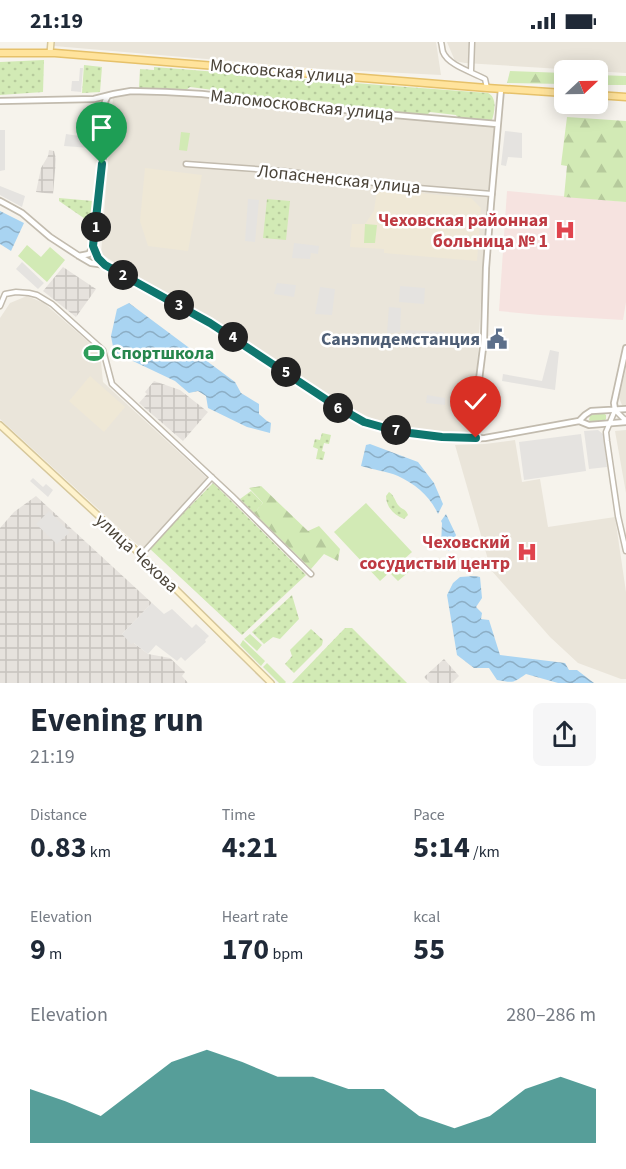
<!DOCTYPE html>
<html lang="en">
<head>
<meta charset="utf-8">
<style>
	body { margin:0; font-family:"Source Sans 3",sans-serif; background:#f6f6f7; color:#1f2937; height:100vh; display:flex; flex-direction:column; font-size:22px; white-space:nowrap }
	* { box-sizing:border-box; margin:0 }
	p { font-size:20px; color:#747a83 }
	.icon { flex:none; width:33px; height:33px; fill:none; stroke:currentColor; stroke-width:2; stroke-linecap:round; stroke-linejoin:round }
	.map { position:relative; height:641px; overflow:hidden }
	.panel { display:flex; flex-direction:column; background:#fff; flex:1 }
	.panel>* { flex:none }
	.needle { width:39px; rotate:68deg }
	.tools { position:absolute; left:554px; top:18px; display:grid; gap:12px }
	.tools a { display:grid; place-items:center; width:54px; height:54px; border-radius:9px; background:#fff; box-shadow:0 3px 15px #0003; font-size:30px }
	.pin { position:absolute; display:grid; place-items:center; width:51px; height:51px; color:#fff; margin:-62px -26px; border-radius:50% 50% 50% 0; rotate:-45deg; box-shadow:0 0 6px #0007 }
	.pin .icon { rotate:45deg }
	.km { position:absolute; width:30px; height:30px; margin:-15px; border-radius:50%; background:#222; color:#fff; font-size:16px; line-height:30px; text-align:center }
	.round { display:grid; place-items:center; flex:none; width:63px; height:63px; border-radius:9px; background:#f6f6f7 }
	.summary { display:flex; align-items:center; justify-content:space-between; height:102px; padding:0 30px }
	h1 { font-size:33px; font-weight:700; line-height:45px }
	.metrics { display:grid; grid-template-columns:repeat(3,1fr); gap:9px; height:102px; padding:6px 30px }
	.metrics div { display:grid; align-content:center }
	.metrics b { font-size:30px; font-weight:700 }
	.metrics small { font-size:16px; font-weight:400 }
	.metrics p { font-size:16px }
	.chart { height:168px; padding:12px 30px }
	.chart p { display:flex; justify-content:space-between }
	.chart svg { width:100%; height:108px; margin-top:6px; fill:#0f766e; opacity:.7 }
	.status { display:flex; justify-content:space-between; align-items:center; height:42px; padding:0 30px; background:#fff; direction:ltr }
	.status svg { height:16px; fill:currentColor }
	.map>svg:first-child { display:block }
	.residential { fill:#eae5da }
	.industrial { fill:url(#industrial-grid) }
	.education { fill:#efe8d6 }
	.medical { fill:#f6e3e0 }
	.grass { fill:#d2eab5 }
	.forest { fill:url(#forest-firs) }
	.park { fill:url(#park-dots) }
	.parking { fill:#e5e3e0 }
	.water { fill:url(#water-waves) }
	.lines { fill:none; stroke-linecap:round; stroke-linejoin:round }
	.minor-casing { stroke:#c2bbae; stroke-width:7 }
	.tertiary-casing { stroke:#c2bbae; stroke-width:8 }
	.secondary-casing { stroke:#d6c79b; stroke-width:8 }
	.primary-casing { stroke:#e6c16a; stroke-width:9 }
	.minor { stroke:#fff; stroke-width:4 }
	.tertiary { stroke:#fff; stroke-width:4.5 }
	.secondary { stroke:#fff3cd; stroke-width:5 }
	.primary { stroke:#ffe39c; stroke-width:6 }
	.route-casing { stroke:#fff; stroke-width:12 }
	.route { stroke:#0f766e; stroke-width:8 }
	.labels { text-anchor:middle; stroke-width:5; stroke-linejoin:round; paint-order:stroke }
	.street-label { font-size:18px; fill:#4b4439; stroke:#fff }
	.health-label { font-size:18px; font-weight:bold; fill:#be3a42; stroke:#fff; text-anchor:end }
	.service-label { font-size:18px; font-weight:bold; fill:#4e5e75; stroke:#fff; text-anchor:end }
	.leisure-label { font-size:18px; font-weight:bold; fill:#27864d; stroke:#fff; text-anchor:start }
</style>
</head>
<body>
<div class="status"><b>21:19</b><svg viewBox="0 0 49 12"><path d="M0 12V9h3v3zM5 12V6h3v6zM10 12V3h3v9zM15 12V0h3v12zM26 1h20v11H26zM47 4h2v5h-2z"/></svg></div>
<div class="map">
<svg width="626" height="641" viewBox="0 0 626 641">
	<defs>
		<pattern id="industrial-grid" width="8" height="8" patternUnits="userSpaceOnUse" patternTransform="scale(1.5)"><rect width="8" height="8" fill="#e6e2dd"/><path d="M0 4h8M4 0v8" fill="none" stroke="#c7c3be"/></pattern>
		<pattern id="forest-firs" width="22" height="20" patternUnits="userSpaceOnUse" patternTransform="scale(1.5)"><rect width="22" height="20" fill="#d2eab5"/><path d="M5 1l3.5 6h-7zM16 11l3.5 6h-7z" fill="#b6ca9c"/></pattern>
		<pattern id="park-dots" width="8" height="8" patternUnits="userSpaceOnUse" patternTransform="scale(1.5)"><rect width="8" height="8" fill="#d2eab5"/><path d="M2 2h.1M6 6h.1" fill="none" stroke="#b6ca9c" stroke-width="1.8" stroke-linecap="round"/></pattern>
		<pattern id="water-waves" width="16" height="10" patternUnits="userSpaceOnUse" patternTransform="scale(1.5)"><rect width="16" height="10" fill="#a9d4f2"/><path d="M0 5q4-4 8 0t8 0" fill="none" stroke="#8caec5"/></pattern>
	</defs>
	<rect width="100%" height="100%" fill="#f6f3ec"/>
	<path class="residential" d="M54,0H436L441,33L322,27L54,4Z
		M447,0H626V31L465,21L455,19Z
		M129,52L200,55L422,78L494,84L487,159L473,393L447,394L380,381L336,358L101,212L113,55Z
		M27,254L44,261L100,310L103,340L207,436L143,508L0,377V276L10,261Z
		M626,326V364L622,363L619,356Z
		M626,388V451L615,389Z
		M515,398L522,440L540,437L548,485L615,475L626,550V637H621L578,621L550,595L491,528L455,403L485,402Z"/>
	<path class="industrial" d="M49,108L54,109L56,117L53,152L36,150L41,126L48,114Z
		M63,225L96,247L76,275L43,249Z
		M154,339L180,348L208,370L183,399L139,361L147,352L145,350Z
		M36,454L152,561L122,592L148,612L170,616L185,630L182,634L188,641H0V486L14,470Z
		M444,617L459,634L452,641H430L424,635Z"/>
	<path class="education" d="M145,126L202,133L188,209L148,204L140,179Z
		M377,147L471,156L481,166L477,219L384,211V207L350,205L352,182H365L374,169Z
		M90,334L125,365L104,390L69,359Z"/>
	<path class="medical" d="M507,149L626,160V260L623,278L540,273L499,269Z"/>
	<path class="grass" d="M181,90L190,91L187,109L179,108Z
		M365,182L377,183L375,201H364Z
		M27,203L41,215L50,205L65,218L47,240L18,214Z
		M603,371L606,373V377L603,380L592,381L589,378L590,373Z
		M366,461L412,510L380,539L334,490Z
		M404,520L411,528L398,539L391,532Z
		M250,592L262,603L257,609L244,597Z
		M243,598L265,619L261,624L240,603Z
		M267,621L286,640L285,641H279L263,625Z"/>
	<path class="forest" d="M510,29L564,31V42L507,41Z
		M597,33L626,34V43H597Z
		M567,75L626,79V160L564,155L567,124L561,123Z
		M261,444L308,489L319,484L340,507L338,519L324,512L311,527L254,471L263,461L249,446Z"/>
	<path class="park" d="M44,18L43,50L0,53V20Z
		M84,23L102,25L100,50L82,51Z
		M154,25L380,43L488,51C497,55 495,69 492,78L489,79L458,76L456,73L430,70L427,73L332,64L330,60L304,58L301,61L216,51L213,48L190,45L186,48L139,46L140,27L154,28Z
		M59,156L93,159L91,181L59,159Z
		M267,157L290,159L286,198L263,196Z
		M322,391L331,393L329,402L324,401L322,409L325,410L323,418L316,417L318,407L313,405L315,397L320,398Z
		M213,441L306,533L242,593L149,506Z
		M251,449L263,461L254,471L240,457Z
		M389,450C395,454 395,460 399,464C403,468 406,467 408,473L404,477C394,473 386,465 386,454Z
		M292,553L299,577L280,597L273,595L264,602L252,590Z
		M345,586H352L407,641H292Z
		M311,587L323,598L322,603L294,631L285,622L292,614L290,608Z"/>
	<path class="parking" d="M80,26H83L81,50L71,49L72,39H79Z
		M0,88H5V128L0,129Z
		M505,89L522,91V116L508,115L506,124L501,123Z
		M66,92L92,96L91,106L64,104Z
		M0,144L25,154L22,165L0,153Z
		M248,157L259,158L255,200L245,199Z
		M294,201L319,204L318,212L311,211L310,217L292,216Z
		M22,220L44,241L38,247L16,227Z
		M277,241L296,243L294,255L274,252Z
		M400,244L425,246L424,262L399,260Z
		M320,245L335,247L332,273L315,272Z
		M389,265L401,266L400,290L387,292Z
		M406,288L444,290L445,295L405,293Z
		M550,308L559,310L555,348L502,339L503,332L542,339Z
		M427,353L445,356V363L426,361Z
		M598,388L603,392L607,425L589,427L584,389Z
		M581,392L586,429L524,438L519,400Z
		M33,436L43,445L46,442L53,448L48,455L30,439Z
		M49,469L70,490L57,502L36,482Z
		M152,561L164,572L172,567L192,586L196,582L209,594L205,598L206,600L185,619L181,615L177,619L156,603L148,612L134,601L131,602L122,592Z"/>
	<path class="water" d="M0,169L24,181L11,209L0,202Z
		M129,261L235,340L241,351L259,362V372L267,379L271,381L270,391L247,385L208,366L206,354L198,349L189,351L175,339L114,310L111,294L117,267Z
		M370,402L418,420L434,441L443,462L438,472C430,454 415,442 398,434C387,429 373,428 361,424L366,403Z
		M446,472L456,493L449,509L441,503L442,481L441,479Z
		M474,534L480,535L482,556L476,565L482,571L481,577L489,578L500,613L565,621L569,628H577L594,641H558L526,632C513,641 514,641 497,638L489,626H474L457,613L447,553L453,541L460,535Z"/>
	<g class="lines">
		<g class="minor-casing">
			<path id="minor" d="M441,0C442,3 442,7 443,10C448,23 472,30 485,37L487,46
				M471,29L472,0
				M186,122L283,129L406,145L492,152
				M0,264L5,252L16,250L29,251L37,253L52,262L103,308L112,342L232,454L311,532
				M626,378L623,376L615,368L606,390L607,399L618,474L626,509
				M141,513L212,435"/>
		</g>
		<g class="tertiary-casing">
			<path id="tertiary" d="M0,59L94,57L114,52L131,49L166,50L202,52L372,71L497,82
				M0,159L22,171L50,195L79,214L91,221L105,223L113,227L210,281L336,364L364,380L389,387L442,395L462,397L485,396L579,379L589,383L626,380
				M93,204L98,216L105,223
				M79,214L89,212L93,204C99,164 103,122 105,81C105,72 102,61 108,54
				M615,368L614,361L626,306
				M579,379L585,373L591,369L626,367
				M476,396L477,354L484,298L486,226L491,161L501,47"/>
		</g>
		<g class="secondary-casing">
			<path id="secondary" d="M50,11L51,0
				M0,383L141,513L271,641"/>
		</g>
		<g class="primary-casing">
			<path id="primary" d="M0,11H55L487,46L564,51
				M597,53L626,55"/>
		</g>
		<use href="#minor" class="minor"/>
		<use href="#tertiary" class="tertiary"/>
		<use href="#secondary" class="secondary"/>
		<use href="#primary" class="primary"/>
	</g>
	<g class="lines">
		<g class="route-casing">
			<path id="route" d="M102,122L93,204L98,216L105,223L210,281L336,364L364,380L389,387L410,391L442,395L476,396"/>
		</g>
		<use href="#route" class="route"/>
	</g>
	<defs>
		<g id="hospital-bare" transform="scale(1.62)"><path d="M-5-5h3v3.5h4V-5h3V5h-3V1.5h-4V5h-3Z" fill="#e0444e" stroke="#fff" stroke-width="2.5" paint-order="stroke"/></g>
		<g id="civic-bare" transform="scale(1.62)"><path d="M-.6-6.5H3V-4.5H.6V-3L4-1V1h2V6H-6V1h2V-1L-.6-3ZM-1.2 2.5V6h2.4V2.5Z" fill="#5c6f8a" stroke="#fff" stroke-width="2.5" paint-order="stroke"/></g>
		<g id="stadium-bare" transform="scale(1.62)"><path d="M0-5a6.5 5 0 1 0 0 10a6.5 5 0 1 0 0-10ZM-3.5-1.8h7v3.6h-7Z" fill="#2e9e5b" stroke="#fff" stroke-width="2.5" paint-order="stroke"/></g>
	</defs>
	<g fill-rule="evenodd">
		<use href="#hospital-bare" x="565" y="188"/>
		<use href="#civic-bare" x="497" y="297"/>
		<use href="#stadium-bare" x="94" y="311"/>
		<use href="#hospital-bare" x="527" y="510"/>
	</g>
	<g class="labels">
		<g class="street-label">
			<text transform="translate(282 29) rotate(5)" y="6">Московская улица</text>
			<text transform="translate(302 63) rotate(6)" y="6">Маломосковская улица</text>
			<text transform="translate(339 137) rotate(6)" y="6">Лопасненская улица</text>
			<text transform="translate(137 511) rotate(43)" y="6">улица Чехова</text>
		</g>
		<g class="health-label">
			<text x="548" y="184">Чеховская районная<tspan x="548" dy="21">больница № 1</tspan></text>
			<text x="510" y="506">Чеховский<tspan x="510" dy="21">сосудистый центр</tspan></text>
		</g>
		<g class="service-label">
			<text x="480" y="303">Санэпидемстанция</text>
		</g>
		<g class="leisure-label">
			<text x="111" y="317">Спортшкола</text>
		</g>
	</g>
</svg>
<div class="tools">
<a><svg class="needle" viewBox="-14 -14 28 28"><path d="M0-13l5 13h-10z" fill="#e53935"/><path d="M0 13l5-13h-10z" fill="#747a83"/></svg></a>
</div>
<div class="pin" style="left:102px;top:122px;background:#1e9e55"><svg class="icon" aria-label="arrive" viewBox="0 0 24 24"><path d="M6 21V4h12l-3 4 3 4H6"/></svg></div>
<div class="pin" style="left:476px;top:396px;background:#d93025"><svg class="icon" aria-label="check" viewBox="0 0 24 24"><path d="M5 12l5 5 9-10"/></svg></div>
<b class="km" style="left:96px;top:185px">1</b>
<b class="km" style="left:123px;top:233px">2</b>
<b class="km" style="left:179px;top:263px">3</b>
<b class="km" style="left:233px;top:295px">4</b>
<b class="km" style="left:286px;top:330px">5</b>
<b class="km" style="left:338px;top:366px">6</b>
<b class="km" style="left:396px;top:388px">7</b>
</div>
<section class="panel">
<div class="summary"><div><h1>Evening run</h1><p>21:19</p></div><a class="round"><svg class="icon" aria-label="share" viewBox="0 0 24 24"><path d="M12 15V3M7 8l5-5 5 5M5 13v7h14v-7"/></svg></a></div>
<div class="metrics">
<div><p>Distance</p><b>0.83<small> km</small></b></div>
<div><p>Time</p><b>4:21</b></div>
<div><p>Pace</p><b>5:14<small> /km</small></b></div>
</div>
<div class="metrics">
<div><p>Elevation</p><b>9<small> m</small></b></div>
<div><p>Heart rate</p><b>170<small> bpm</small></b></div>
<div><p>kcal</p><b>55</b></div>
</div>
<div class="chart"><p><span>Elevation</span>280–286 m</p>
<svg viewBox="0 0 160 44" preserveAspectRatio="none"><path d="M0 44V22L10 27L20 33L30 22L40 11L50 6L60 11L70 17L80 17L90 22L100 22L110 33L120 38L130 33L140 22L150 17L160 22V44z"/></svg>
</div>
</section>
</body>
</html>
